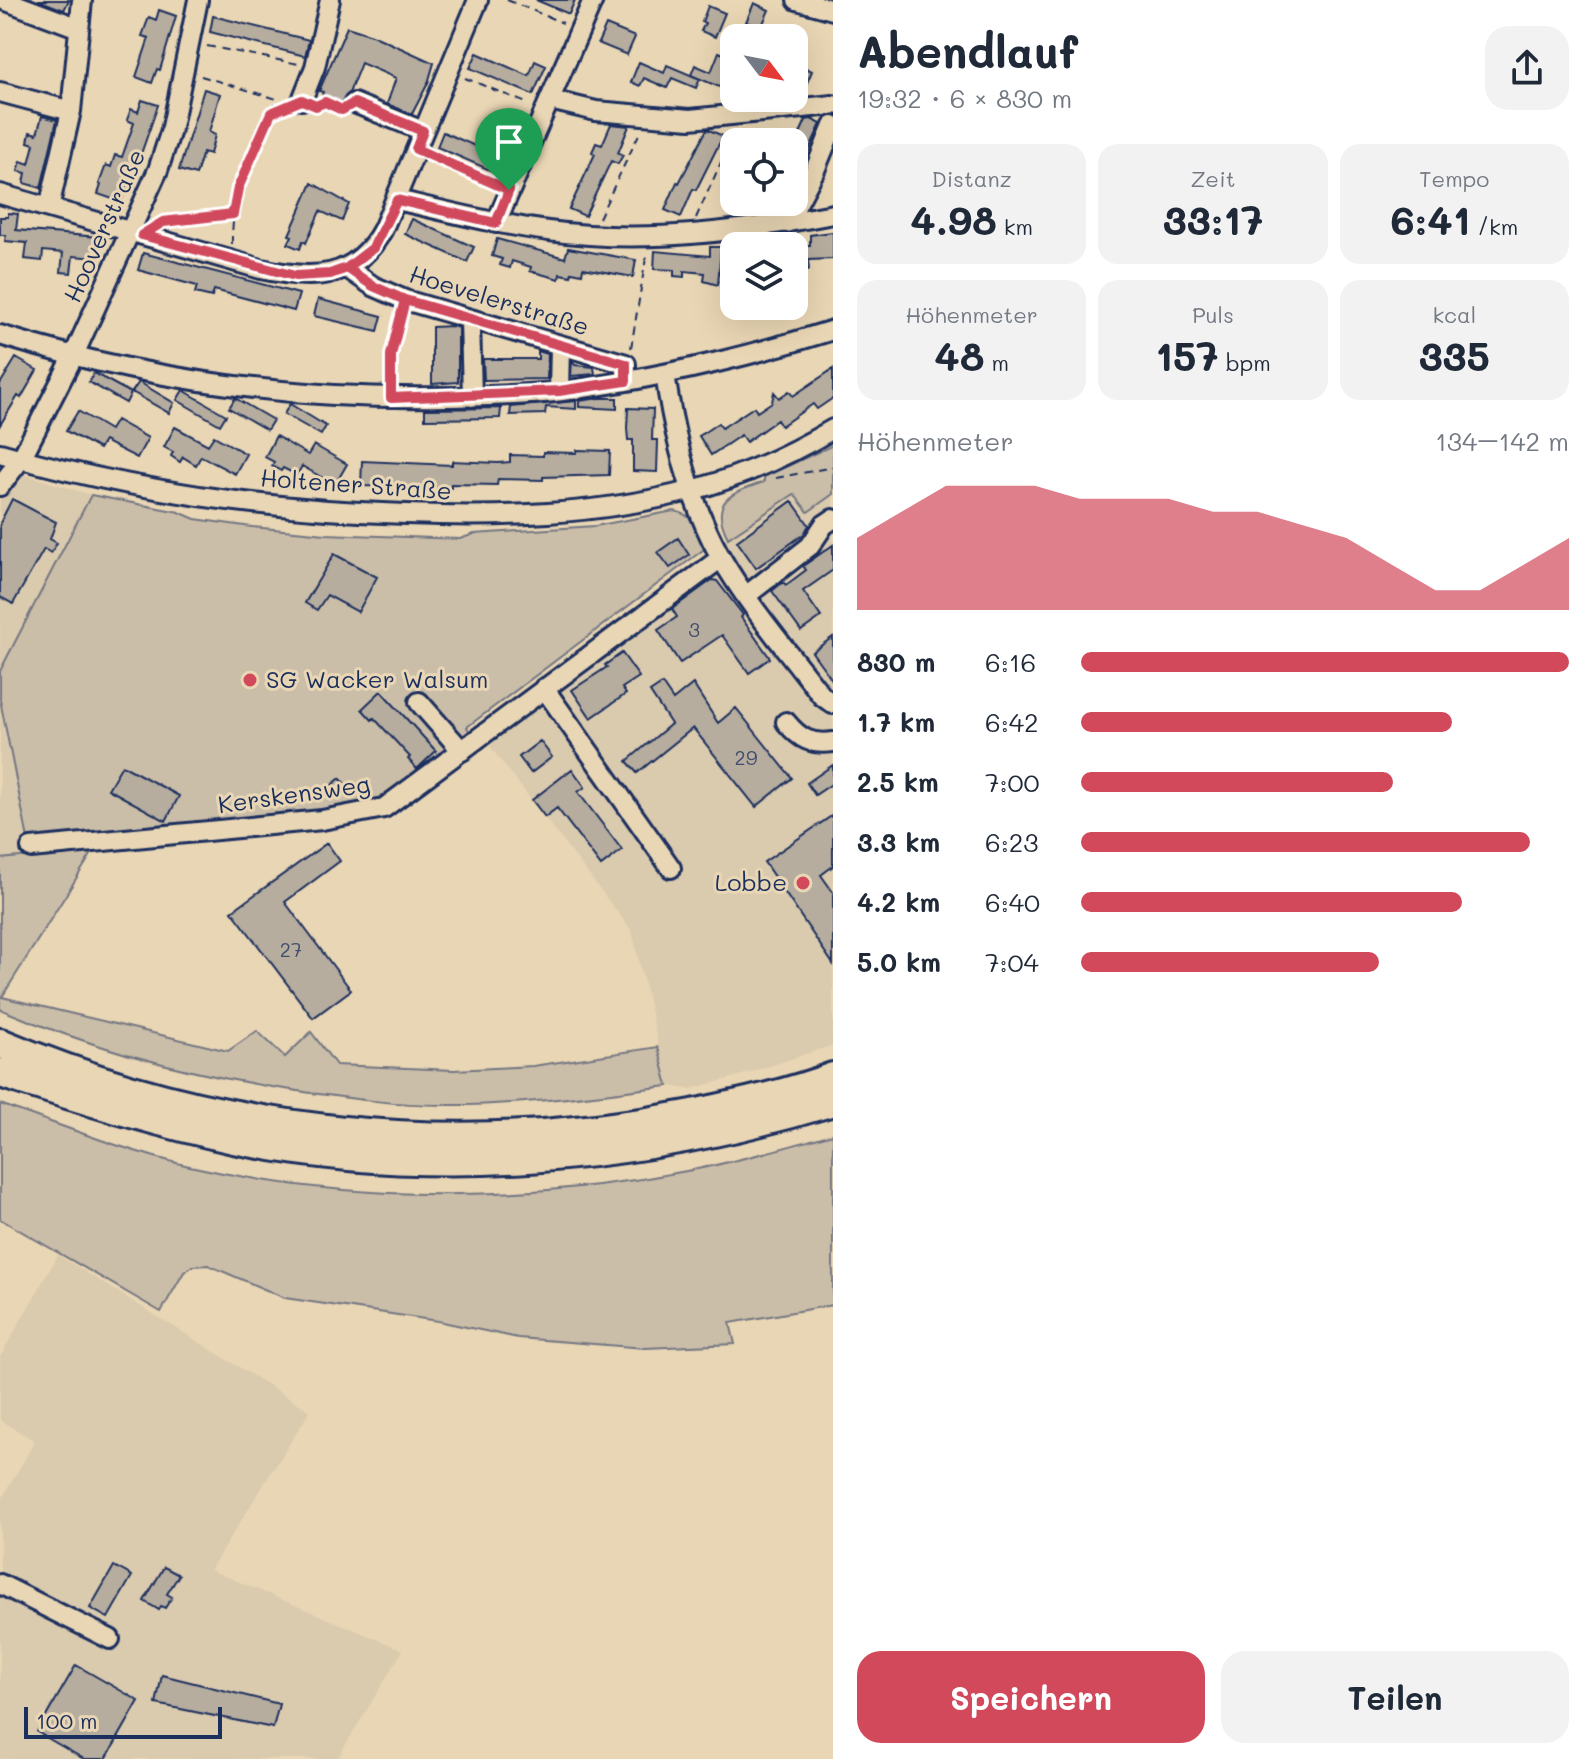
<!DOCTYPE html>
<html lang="de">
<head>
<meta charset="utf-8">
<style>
	body { margin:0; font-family:Mali,sans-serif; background:#f2f2f3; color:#1f2937; height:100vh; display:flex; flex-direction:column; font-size:30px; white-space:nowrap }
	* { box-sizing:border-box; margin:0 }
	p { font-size:26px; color:#747a83 }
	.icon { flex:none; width:44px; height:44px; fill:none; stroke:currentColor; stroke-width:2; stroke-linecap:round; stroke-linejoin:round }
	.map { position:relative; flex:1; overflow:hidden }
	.drawer { display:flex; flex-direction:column; background:#fff; width:760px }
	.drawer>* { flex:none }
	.needle { width:52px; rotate:122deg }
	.fabs { position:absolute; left:720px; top:24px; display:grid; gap:16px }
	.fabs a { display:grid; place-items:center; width:88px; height:88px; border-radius:16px; background:#fff; box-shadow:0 8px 32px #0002; font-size:40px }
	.scale { position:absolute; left:24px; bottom:20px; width:198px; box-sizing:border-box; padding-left:8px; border:4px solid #1b2f5e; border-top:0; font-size:22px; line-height:28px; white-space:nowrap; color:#1b2f5e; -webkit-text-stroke:6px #e9d6b4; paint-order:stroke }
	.pin { position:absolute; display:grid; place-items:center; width:68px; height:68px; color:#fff; margin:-82px -34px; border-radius:50% 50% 50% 0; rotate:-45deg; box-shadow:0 0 8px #0007 }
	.pin .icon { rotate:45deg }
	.round { display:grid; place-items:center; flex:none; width:84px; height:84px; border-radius:24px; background:#f2f2f3 }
	.summary { display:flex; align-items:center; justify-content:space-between; height:136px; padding:0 24px }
	h1 { font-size:44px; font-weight:800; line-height:60px }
	.stats { display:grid; grid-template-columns:repeat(3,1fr); gap:12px; height:136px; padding:8px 24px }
	.stats div { display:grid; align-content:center; border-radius:20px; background:#f2f2f3; text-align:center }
	.stats b { font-size:40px; font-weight:800 }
	.stats small { font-size:22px; font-weight:400 }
	.stats p { font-size:22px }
	.chart { height:224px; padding:16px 24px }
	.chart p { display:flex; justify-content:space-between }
	.chart svg { width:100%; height:144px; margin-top:8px; fill:#d1495b; opacity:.7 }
	.action { display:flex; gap:16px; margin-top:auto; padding:16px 24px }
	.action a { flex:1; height:92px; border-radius:24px; background:#d1495b; color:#fff; font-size:32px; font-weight:800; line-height:92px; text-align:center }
	.action a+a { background:#f2f2f3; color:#1f2937 }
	ul { padding:0 24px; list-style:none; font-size:26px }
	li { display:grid; grid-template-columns:128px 96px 1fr; align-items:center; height:60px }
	li i { height:20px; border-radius:10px; background:#d1495b }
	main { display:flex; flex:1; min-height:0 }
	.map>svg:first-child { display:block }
	.built { fill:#dacaae }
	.green { fill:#cbbea8; stroke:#737683; stroke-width:2 }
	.building { fill:#b6ad9f; stroke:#1b2f5e; stroke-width:2 }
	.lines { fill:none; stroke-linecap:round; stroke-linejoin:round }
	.minor-casing { stroke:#1b2f5e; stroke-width:24 }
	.highway-casing { stroke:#1b2f5e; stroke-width:34 }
	.path { stroke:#1b2f5e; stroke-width:2; stroke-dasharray:8 6; stroke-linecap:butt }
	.minor { stroke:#e9d6b4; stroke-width:18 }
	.highway { stroke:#e9d6b4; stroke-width:28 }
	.route-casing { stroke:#fff; stroke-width:16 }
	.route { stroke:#d1495b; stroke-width:10 }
	.poi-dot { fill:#d1495b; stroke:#e9d6b4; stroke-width:3 }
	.labels { text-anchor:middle; stroke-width:6; stroke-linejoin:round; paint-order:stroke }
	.number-label { font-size:20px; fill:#424e6e }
	.street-label { font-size:24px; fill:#1b2f5e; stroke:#e9d6b4 }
	.poi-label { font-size:24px; fill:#1b2f5e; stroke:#e9d6b4; text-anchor:start }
</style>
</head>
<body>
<main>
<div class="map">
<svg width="833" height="1759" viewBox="0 0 833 1759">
	<rect width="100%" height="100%" fill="#e9d6b4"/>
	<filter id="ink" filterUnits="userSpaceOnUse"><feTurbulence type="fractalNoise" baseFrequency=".0125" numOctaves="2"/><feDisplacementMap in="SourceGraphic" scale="16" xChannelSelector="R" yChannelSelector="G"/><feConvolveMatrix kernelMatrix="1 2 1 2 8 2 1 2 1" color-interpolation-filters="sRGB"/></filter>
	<g filter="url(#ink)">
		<path class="built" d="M0,467L91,495L0,671Z
			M795,494L808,512L833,494V1045L739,1076L690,1089L668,1086L632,931L482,736L712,557L717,538H728Z
			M0,700L28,839L32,856L0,859Z
			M58,1255L310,1411L210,1570L403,1650L337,1759H0V1502L35,1441L0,1420V1357Z"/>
		<path class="green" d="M833,445V494L808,512L794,494L728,538C708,500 732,493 764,482V477Z
			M91,495L179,512L195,519L252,527L326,534L460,539L474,534L595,526L674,511C694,514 699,530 707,547L467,727L471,734L389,797L356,808L28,839L0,700V671Z
			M94,850L2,997L228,1051L257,1031L285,1057L311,1032L336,1065L454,1070L533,1066L658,1047L668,1086C593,1095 519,1106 444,1105C395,1105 346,1098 298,1091C195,1076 96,1050 0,1009V859Z
			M0,1104C61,1125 122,1150 185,1165C349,1203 526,1203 692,1170C740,1161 786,1147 833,1134V1305L730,1323L735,1344L645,1348L518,1338L438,1321L285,1298L208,1265L193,1266L184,1272L161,1312L0,1219Z"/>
		<path class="building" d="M38,0H69L64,10Z
			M536,0H575L569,14Z
			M754,3L769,10L761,28L746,22Z
			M708,6L725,13L715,37L701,31L705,23L702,22Z
			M159,10L176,16L160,70L157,69L152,83L136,77L149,38L142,36L149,17L156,20Z
			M213,16L309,40L305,56L210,32Z
			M606,25L635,37L627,55L598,43Z
			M347,27L372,35L434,63L428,83L412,114L387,104L396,78L361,63L349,93L341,103L322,95L323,92L319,91Z
			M719,52L734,59V66L724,89L691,75L695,65L711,72Z
			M477,53L529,76L535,61L546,66L533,95L470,68Z
			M639,62L664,73L667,65L700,79L696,88L672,78L667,88L644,78L640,86L631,82Z
			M794,62L812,71L804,90L794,85Z
			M204,89L220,94L209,132L215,135L210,154L203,152L196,175L179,170Z
			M142,100L158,105L134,174H131L121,202L98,194L101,185L99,184L106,165L111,167L115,155L122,157L134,123L127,120L131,109L138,112Z
			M42,116L57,120L41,188L24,183L26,173L18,171L21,161L29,164L34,144L28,142L30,132L37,134Z
			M811,119L821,124L794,182V147L806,120Z
			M611,124L629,126L618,153L623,155L618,164L611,161L585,216L569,209L595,154L592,152L596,143L602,145Z
			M707,129L723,136L696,190L693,189L681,217L665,210L677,182L679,183Z
			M443,132L475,146L477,139L493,146L490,152L506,159L499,174L437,147Z
			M312,183L349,204L342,221L320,211L306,243L303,241L300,249L288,244L292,236L289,235Z
			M8,213L18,214L16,230L99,237L97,258L73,256L71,273L61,272L63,253L43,251L42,261L25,259L27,243L5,241L6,235H0V217H8Z
			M412,219L474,247L467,262L405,234Z
			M833,232V259L808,260L809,270H798V263H794V245H810V235Z
			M497,239L565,258L568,248L636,260L633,277L583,268L582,274L572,272L571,276L560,274L559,279L530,271L531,267L512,261L510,268L500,265L502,259L492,256Z
			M710,247H721L718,285L704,281L705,273L684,271V277L674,276V270L654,269L655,251L710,256Z
			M143,253L299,294L294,311L214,290L212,297L195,293L197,286L138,270Z
			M318,299L382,316L378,331L314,316Z
			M453,326L458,328V382L432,384V327Z
			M538,351L548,354L547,379L484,380L483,359H538Z
			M16,358L37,370L21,398L18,396L0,425V384Z
			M572,361L575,365L594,367L595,374L571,376Z
			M833,369V398L817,409L813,404L781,426L777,420L746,442L741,435L711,455L699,436L718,423L722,428L754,407L757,412L772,402L774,392L779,398L789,391L793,396Z
			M94,373L131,393L126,403L89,382Z
			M139,382L174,403L169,413L132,392Z
			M183,390L226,415L220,425L177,400Z
			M235,398L273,420L267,430L229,408Z
			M600,398H617V409L579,407V401Z
			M576,401V409L546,407L545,414L510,415L511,407Z
			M290,404L326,426L321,435L284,414Z
			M501,408L500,418L425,419V409Z
			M628,408L653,409L652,440H658L657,472L633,471V440H628L627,428Z
			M78,411L110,430L116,420L148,438L137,458L104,441L99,449L66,431Z
			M175,427L208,445L214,436L246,454L235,474L201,456L196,465L183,457L180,462L171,456L173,452L164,447Z
			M276,436L308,455L314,445L347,464L335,485L302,466L297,475L283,468L281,471L272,466L274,462L265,457Z
			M577,450L610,451L609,475L543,477V480L498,479L497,485L451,484V488L361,486L362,461L452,465V461L498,463L510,462V455L543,456V452L576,453Z
			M12,499L56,522L50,539L57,543L51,553L44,549L13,604L0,597V523Z
			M792,501L809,525L804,534L756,568L737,541Z
			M678,538L689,555L670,568L658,552Z
			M833,545V570L803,591L821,617L801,631L772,591L783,582L786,585L806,570L803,566Z
			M334,554L377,577L358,612L327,595L317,610L305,603Z
			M712,580L717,581L743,615L741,617L770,658L749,673L722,635L680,663L658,630L677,617L672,609Z
			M833,637V681L812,652Z
			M622,653L639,677L622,688L626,694L591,718L572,690L607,667L605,665Z
			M662,684L673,700L693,684L718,723L736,708L792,778L756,807L693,728L637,773L627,761L671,724L650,692Z
			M381,691L436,751L417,769L408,759L410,757L374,718L372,720L362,709Z
			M540,741L552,757L531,773L519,757Z
			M122,765L179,796L166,821L108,789Z
			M833,765V783L815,795L807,783Z
			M572,769L585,787L578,792L622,850L601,866L557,808L545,817L532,800Z
			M340,778L349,789L340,797L331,786Z
			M833,815V866L821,875L833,892V964L764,862Z
			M327,843L340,861L285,902L351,990L313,1018L232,911Z
			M114,1566L132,1576L108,1618L90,1608Z
			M164,1567L179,1575L167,1594L172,1597L165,1608L161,1606L159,1610L144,1601Z
			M76,1665L139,1701L106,1759H84L37,1732Z
			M162,1675L279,1704L273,1728L156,1704Z"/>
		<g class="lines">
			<g class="minor-casing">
				<path id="minor" d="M4,0L79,28
					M797,0L833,10
					M0,92L71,111
					M302,100L315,67L330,0
					M550,100L596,111L690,119L833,105
					M354,103L423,131
					M0,194L261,269C312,280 355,281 383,229L478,0
					M397,200C461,215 524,231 589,235C669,241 755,229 833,214
					M49,208L71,111L82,0
					M496,223L593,0
					M787,223L815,170L833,126
					M347,268L373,286L405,300L626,364V381
					M470,320L472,397
					M0,335C145,380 295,400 447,397C485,396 524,396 562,391C654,379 744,358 833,330
					M665,374C674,437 689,500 720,556C747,604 788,651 822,696L833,704
					M559,391L560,346
					M0,453C132,491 269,510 406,514C500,518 597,515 689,491C738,478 789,455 833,429
					M0,486L21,459L73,357L158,170L172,127L198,0
					M747,595L810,546L824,525L833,519
					M544,688L671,868
					M419,702L462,751
					M786,722C800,739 811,745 833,742
					M31,848L322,820L384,808L721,558
					M0,1584L110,1639"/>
			</g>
			<g class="highway-casing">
				<path id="highway" d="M0,1043C220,1136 459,1160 693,1114C739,1104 788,1094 833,1077
					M0,1073C77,1097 154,1122 234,1139C432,1180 641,1160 833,1101"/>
			</g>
			<path class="path" d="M507,0L563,23
				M207,46L299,64
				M201,76L277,99L272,111
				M465,78L529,104
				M317,105L325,102L337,108
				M430,156L494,184
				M599,218L641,130
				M696,218L736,129
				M162,222L231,214
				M232,244C231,196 252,156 271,113L289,106
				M631,348L647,252
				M390,381L391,355L400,316
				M776,478L833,467"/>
			<use href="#minor" class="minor"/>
			<use href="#highway" class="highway"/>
		</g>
	</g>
	<g class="lines" filter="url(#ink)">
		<g class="route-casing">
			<path id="route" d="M509,190L416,149L423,131L354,103L342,110L325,102L316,106L302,100L271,113L238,188L233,214L163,222L142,235L295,276L330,274L347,268L373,286L405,300L391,355V398L559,391L626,381V364L405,300L373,286L347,268L373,248L397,200L496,223L509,190"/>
		</g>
		<use href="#route" class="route"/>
	</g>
	<g class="poi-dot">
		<circle cx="250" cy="680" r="8"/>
		<circle cx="803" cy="883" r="8"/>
	</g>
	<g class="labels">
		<g class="number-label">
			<text x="694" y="637">3</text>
			<text x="746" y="765">29</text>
			<text x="291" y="957">27</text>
		</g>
		<g class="street-label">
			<text transform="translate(105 226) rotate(-66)" y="8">Hooverstraße</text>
			<text transform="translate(499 301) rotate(17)" y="8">Hoevelerstraße</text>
			<text transform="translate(356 485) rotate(4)" y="8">Holtener Straße</text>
			<text transform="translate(294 795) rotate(-8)" y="8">Kerskensweg</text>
		</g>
		<g class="poi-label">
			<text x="266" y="688">SG Wacker Walsum</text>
			<text x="787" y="891" text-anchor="end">Lobbe</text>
		</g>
	</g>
</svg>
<div class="fabs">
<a><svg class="needle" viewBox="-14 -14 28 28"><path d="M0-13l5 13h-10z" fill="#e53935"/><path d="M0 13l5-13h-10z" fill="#747a83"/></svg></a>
<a><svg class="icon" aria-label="locate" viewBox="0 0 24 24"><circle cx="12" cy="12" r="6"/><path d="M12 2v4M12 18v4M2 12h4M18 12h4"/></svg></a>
<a><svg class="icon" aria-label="layers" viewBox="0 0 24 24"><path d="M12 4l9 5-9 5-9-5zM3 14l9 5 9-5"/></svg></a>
</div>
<div class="scale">100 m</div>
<div class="pin" style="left:509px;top:190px;background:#1e9e55"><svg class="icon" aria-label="arrive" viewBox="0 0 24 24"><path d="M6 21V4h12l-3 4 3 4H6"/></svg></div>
</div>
<section class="drawer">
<div class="summary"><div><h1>Abendlauf</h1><p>19:32 · 6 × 830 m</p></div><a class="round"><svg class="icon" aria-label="share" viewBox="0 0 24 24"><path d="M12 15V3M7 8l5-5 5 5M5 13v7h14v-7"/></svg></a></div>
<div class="stats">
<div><p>Distanz</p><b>4.98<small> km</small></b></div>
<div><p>Zeit</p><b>33:17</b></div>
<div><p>Tempo</p><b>6:41<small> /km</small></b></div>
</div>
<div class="stats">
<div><p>Höhenmeter</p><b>48<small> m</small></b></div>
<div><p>Puls</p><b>157<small> bpm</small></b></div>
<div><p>kcal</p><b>335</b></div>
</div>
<div class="chart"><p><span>Höhenmeter</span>134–142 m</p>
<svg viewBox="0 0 160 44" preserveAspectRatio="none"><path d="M0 44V22L10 14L20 6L30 6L40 6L50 10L60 10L70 10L80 14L90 14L100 18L110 22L120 30L130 38L140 38L150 30L160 22V44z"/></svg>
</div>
<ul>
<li><b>830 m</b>6:16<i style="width:100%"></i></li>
<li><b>1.7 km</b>6:42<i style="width:76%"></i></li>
<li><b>2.5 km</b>7:00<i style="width:64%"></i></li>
<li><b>3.3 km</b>6:23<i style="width:92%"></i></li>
<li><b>4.2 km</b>6:40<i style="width:78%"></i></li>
<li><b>5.0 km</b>7:04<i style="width:61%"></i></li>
</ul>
<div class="action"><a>Speichern</a><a>Teilen</a></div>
</section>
</main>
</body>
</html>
